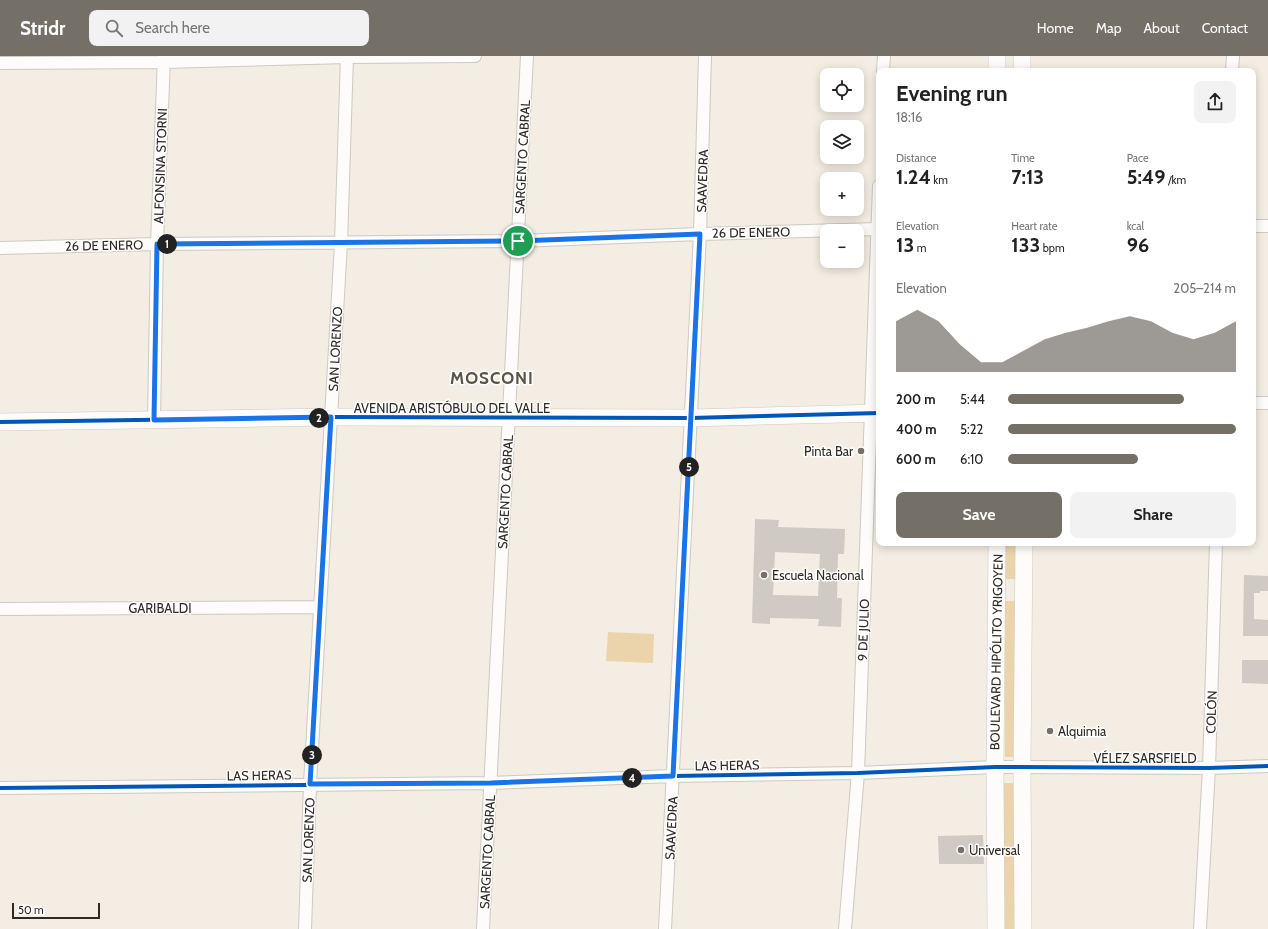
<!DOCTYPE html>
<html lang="en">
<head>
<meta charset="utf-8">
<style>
	body { margin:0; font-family:Cabin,sans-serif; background:#f2f2f2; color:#222; height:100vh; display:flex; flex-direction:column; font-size:15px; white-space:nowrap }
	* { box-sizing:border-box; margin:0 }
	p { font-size:13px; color:#767676 }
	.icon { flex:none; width:22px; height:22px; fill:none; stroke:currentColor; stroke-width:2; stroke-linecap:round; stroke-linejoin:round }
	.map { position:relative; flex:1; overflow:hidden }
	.panel { position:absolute; left:876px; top:12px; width:380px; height:478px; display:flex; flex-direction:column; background:#fff; border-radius:8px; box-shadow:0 2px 10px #0003 }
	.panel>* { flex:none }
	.controls { position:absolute; left:820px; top:12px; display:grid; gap:8px }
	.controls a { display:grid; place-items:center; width:44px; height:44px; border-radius:8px; background:#fff; box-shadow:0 2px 10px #0003; font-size:20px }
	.scale { position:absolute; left:12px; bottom:10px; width:88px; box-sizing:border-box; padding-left:4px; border:2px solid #2f2b24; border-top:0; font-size:11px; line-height:14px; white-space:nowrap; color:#2f2b24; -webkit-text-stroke:3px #fff; paint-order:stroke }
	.pin { position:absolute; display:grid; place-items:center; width:34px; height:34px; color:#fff; margin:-17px; border:2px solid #fff; border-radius:50%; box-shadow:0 1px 4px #0007 }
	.km { position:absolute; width:20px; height:20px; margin:-10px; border-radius:50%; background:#222; color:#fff; font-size:11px; line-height:20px; text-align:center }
	.round { display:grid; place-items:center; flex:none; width:42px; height:42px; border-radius:8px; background:#f2f2f2 }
	.summary { display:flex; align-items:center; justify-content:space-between; height:68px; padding:0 20px }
	h1 { font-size:22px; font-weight:700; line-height:30px }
	.metrics { display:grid; grid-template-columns:repeat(3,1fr); gap:6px; height:68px; padding:4px 20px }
	.metrics div { display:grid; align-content:center }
	.metrics b { font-size:20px; font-weight:700 }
	.metrics small { font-size:11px; font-weight:400 }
	.metrics p { font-size:11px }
	.chart { height:112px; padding:8px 20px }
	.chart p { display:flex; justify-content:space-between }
	.chart svg { width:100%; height:72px; margin-top:4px; fill:#746f67; opacity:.7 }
	.action { display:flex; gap:8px; margin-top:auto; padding:8px 20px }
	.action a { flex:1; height:46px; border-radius:8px; background:#746f67; color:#fff; font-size:16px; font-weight:700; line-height:46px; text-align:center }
	.action a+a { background:#f2f2f2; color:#222 }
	ul { padding:0 20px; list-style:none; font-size:13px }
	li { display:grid; grid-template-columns:64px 48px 1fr; align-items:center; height:30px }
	li i { height:10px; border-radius:5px; background:#746f67 }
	header { display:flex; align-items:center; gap:24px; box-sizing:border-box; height:56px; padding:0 20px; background:#746f67; color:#fff }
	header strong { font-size:19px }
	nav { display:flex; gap:22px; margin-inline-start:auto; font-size:14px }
	.search { width:280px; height:36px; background:#f2f2f2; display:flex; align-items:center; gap:10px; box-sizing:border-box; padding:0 14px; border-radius:8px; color:#767676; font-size:15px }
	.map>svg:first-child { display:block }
	.green { fill:#ebd4ab }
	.building { fill:#cfcac3; fill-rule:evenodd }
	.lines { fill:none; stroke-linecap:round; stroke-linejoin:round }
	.street-casing { stroke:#cec9c1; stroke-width:14 }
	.secondary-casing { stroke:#cec9c1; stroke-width:18 }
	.street { stroke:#fdfcfb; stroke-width:12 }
	.secondary { stroke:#fdfcfb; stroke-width:17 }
	.cycleway-casing { stroke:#fff; stroke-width:6 }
	.cycleway { stroke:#0057b8; stroke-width:4 }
	.route-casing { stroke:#fff; stroke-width:8 }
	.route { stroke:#1a73e8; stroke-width:5 }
	.poi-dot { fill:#746f67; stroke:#fff; stroke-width:1.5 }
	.labels { text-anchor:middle; stroke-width:3; stroke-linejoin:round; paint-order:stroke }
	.street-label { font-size:13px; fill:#2f2b24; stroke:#fff }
	.poi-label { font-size:13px; fill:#2f2b24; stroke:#fff; text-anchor:start }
	.district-label { font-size:17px; font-weight:bold; letter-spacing:1px; fill:#5b5343; stroke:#fff }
</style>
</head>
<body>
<header>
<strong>Stridr</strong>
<div class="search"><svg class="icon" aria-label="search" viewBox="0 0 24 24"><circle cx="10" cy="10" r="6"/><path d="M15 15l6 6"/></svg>Search here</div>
<nav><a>Home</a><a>Map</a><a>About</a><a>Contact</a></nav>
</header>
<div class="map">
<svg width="1268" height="873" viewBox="0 0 1268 873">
	<rect width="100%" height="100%" fill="#f3ede3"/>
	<path class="green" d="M1005,487H1015V523H1005Z
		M1005,545H1015V701H1005Z
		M608,576L654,578L653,607L606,605Z
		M1004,727H1014V873H1004Z"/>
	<path class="building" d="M755,463L779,464L778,471L845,473L844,498H838L837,542H842L841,571L818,570L819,563L770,562V568L752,567ZM775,496L820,498L818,540L773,539Z
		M1244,519L1268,520V535H1260V537H1254V563L1268,564V580H1243Z
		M1242,604H1268V628L1242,627Z
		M983,779L984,808H939L938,780Z"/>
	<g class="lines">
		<g class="street-casing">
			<path id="street" d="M0,7L164,6L347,1L475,0
				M883,15L884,0
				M1232,15L1233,0
				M1253,170H1268
				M0,192L157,188L518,185L700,178L879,173
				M1253,347H1268
				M154,364L157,188L164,0
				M0,553L320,551
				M0,732L491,727L673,720L858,717L995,711L1209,712L1268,710
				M305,873L310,728L341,187L347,0
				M483,873L527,0
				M665,873L700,178L705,0
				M845,873L858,717L879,130
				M1200,873L1209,712L1216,487"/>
		</g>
		<g class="secondary-casing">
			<path id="secondary" d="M997,15V0
				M1022,15V0
				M0,366L331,361L691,362L879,357
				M996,873L995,711L997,487
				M1023,873L1022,711L1024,487"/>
		</g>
		<use href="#street" class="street"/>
		<use href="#secondary" class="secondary"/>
		<g class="cycleway-casing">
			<path id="cycleway" d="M0,366L331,361L691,362L879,357
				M0,732L491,727L673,720L858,717L995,711L1209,712L1268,710"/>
		</g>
		<use href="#cycleway" class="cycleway"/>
	</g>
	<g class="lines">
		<g class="route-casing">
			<path id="route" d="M700,178L673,720L491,727L310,728L331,361L154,364L157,188L518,185Z"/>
		</g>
		<use href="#route" class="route"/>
	</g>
	<g class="poi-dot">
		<circle cx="861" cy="395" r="4"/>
		<circle cx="764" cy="519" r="4"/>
		<circle cx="1050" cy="675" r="4"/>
		<circle cx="961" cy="794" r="4"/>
	</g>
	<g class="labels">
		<g class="street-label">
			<text transform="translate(522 101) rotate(-87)" y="5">SARGENTO CABRAL</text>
			<text transform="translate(160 110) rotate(-88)" y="5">ALFONSINA STORNI</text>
			<text transform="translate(702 125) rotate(-88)" y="5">SAAVEDRA</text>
			<text transform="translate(751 176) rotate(-1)" y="5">26 DE ENERO</text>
			<text transform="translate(104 189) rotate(-1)" y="5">26 DE ENERO</text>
			<text transform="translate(335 293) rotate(-87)" y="5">SAN LORENZO</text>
			<text x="452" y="357">AVENIDA ARISTÓBULO DEL VALLE</text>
			<text transform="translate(505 436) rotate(-87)" y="5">SARGENTO CABRAL</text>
			<text x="160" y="557">GARIBALDI</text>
			<text transform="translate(863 574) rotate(-88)" y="5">9 DE JULIO</text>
			<text transform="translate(996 596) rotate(-89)" y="5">BOULEVARD HIPÓLITO YRIGOYEN</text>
			<text transform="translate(1211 656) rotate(-88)" y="5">COLÓN</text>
			<text x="1145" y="707">VÉLEZ SARSFIELD</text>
			<text transform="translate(727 709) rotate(-1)" y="5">LAS HERAS</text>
			<text transform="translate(259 719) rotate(-1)" y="5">LAS HERAS</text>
			<text transform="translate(671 772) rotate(-87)" y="5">SAAVEDRA</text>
			<text transform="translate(308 784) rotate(-88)" y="5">SAN LORENZO</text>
			<text transform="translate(487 796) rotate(-87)" y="5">SARGENTO CABRAL</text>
		</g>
		<g class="poi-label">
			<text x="853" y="400" text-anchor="end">Pinta Bar</text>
			<text x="772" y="524">Escuela Nacional</text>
			<text x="1058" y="680">Alquimia</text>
			<text x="969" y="799">Universal</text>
		</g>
		<g class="district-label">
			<text x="492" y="328">MOSCONI</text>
		</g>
	</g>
</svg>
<div class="controls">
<a><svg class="icon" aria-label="locate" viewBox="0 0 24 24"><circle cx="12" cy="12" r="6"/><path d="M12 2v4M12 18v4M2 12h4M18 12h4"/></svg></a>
<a><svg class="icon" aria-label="layers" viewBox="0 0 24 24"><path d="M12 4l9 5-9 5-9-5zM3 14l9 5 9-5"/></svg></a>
<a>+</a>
<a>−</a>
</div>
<div class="scale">50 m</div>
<div class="pin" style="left:518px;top:185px;background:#1e9e55"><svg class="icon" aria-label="arrive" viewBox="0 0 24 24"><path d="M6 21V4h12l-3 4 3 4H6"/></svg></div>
<b class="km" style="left:167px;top:188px">1</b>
<b class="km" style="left:319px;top:362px">2</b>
<b class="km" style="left:312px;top:699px">3</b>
<b class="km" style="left:632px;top:722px">4</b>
<b class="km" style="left:689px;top:411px">5</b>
<section class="panel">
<div class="summary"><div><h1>Evening run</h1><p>18:16</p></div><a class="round"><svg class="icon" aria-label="share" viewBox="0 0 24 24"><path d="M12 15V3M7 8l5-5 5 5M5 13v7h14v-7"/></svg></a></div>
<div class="metrics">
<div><p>Distance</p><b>1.24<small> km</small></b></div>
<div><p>Time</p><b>7:13</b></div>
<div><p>Pace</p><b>5:49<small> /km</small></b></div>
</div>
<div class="metrics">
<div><p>Elevation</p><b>13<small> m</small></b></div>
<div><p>Heart rate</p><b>133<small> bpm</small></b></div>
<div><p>kcal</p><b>96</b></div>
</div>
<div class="chart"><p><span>Elevation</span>205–214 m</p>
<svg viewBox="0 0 160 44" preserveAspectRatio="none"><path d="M0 44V13L10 6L20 13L30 27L40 38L50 38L60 31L70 24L80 20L90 17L100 13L110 10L120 13L130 20L140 24L150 20L160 13V44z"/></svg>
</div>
<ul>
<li><b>200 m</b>5:44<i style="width:77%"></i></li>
<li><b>400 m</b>5:22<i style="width:100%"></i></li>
<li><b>600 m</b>6:10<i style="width:57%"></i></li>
</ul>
<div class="action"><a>Save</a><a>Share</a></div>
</section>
</div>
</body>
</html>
